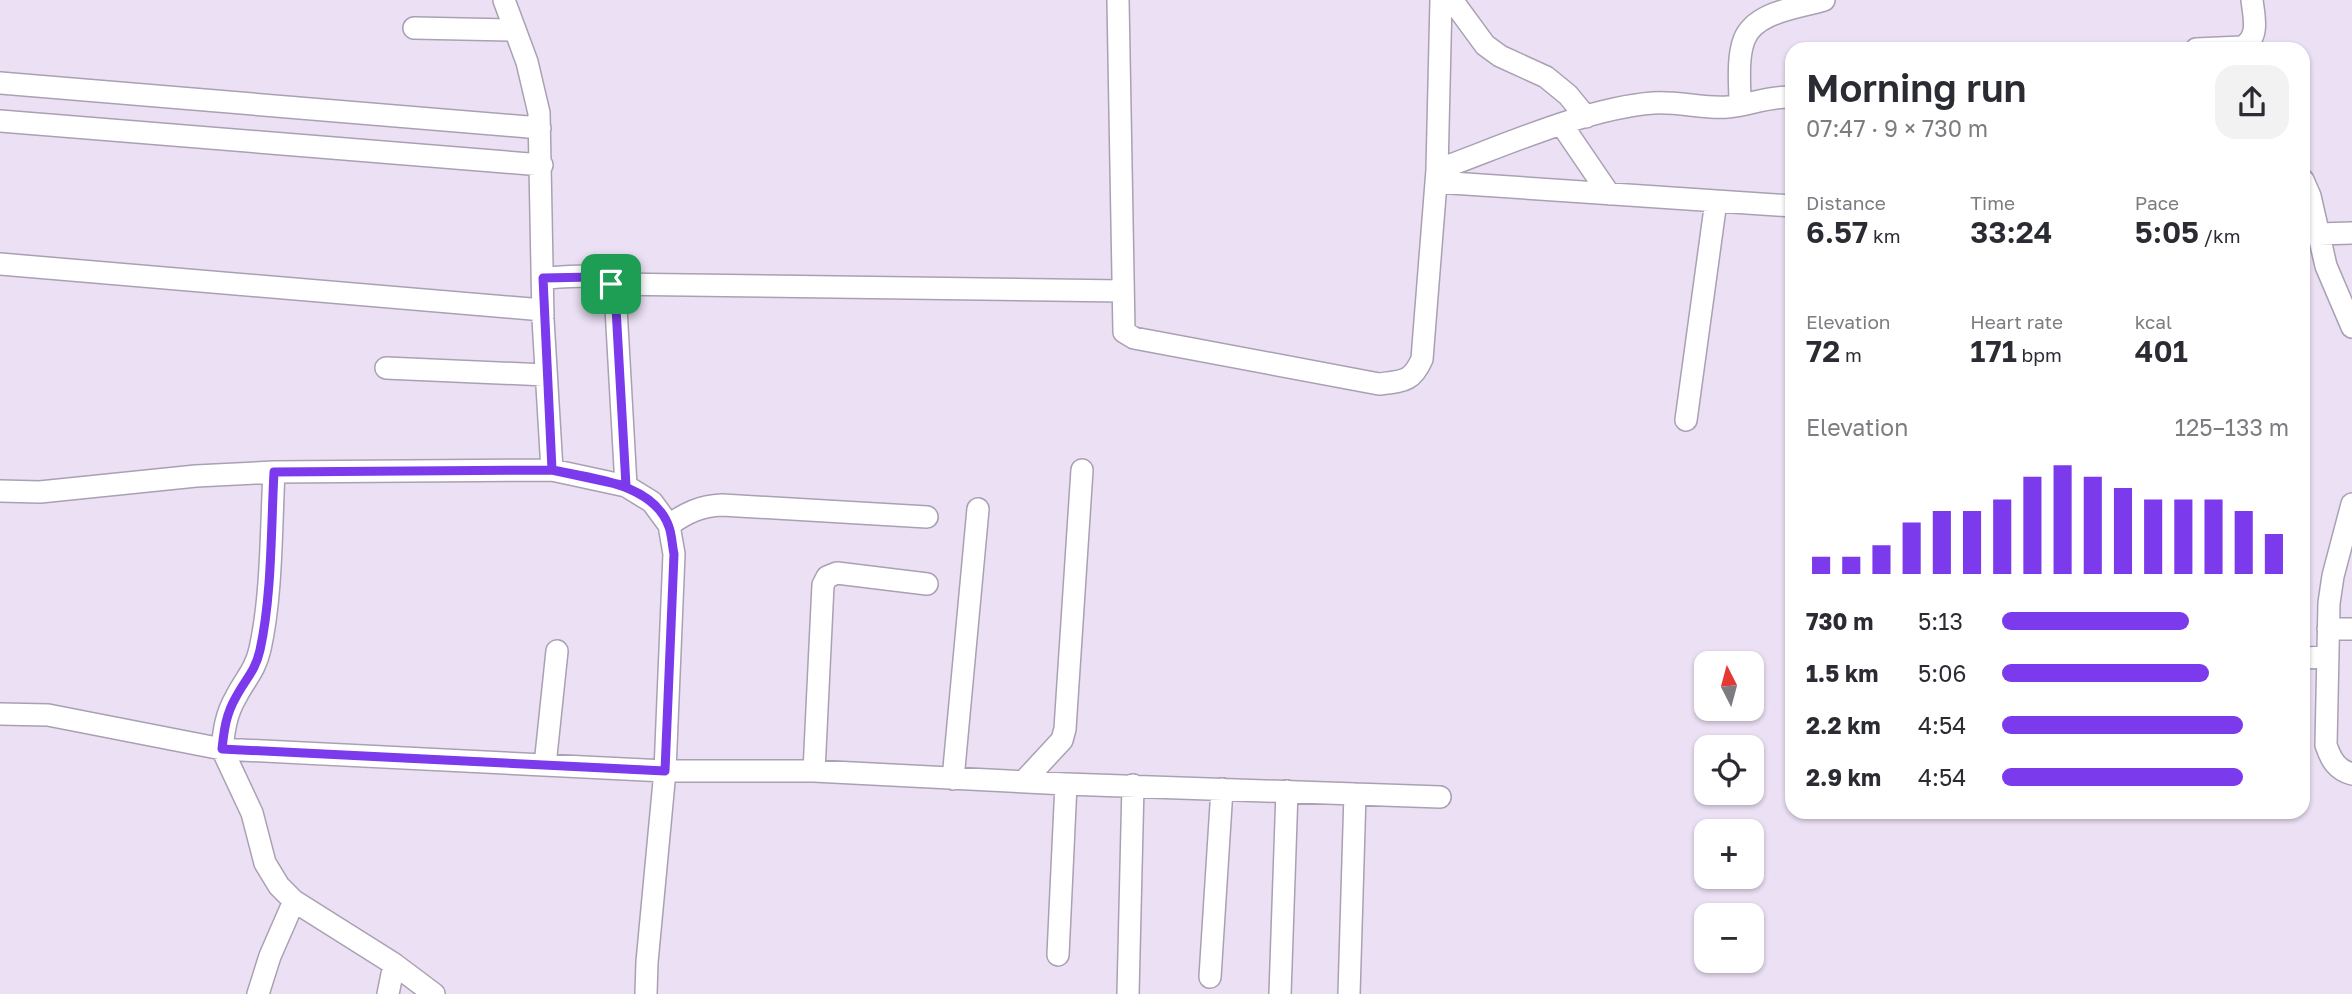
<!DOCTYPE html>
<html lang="en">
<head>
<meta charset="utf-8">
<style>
	body { margin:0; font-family:"Golos Text",sans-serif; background:#f2f2f3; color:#2b2b33; height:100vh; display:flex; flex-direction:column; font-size:26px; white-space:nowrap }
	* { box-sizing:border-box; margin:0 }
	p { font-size:23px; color:#7c7c81 }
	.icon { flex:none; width:38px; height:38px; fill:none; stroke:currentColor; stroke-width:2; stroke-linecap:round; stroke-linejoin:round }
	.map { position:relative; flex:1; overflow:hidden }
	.panel { position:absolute; left:1785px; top:42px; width:525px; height:777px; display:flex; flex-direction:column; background:#fff; border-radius:21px; box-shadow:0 2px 5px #0004 }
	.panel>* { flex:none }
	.needle { width:46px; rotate:354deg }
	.controls { position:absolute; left:1694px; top:651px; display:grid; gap:14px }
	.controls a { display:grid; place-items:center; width:70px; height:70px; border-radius:14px; background:#fff; box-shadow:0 2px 5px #0004; font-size:35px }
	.pin { position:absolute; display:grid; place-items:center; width:60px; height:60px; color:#fff; margin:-30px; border-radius:14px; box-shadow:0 4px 10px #0006 }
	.round { display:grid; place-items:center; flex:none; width:74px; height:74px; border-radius:21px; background:#f2f2f3 }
	.summary { display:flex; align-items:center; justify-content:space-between; height:119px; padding:0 21px }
	h1 { font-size:38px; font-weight:600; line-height:52px }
	.metrics { display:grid; grid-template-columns:repeat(3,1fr); gap:10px; height:119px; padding:7px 21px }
	.metrics div { display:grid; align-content:center }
	.metrics b { font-size:30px; font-weight:600 }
	.metrics small { font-size:19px; font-weight:400 }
	.metrics p { font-size:19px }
	.chart { height:196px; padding:14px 21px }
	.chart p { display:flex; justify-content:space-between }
	.chart svg { width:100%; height:126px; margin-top:7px; stroke:#7c3aed; stroke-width:6 }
	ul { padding:0 21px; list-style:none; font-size:23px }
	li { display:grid; grid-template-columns:112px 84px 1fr; align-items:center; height:52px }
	li i { height:18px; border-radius:9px; background:#7c3aed }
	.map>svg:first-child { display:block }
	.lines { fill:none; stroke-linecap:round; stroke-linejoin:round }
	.minor-casing { stroke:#aaa0b3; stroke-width:24 }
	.minor { stroke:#fff; stroke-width:21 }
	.route-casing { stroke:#fff; stroke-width:14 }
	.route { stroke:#7c3aed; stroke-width:9 }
</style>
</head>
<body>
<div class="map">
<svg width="2352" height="994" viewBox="0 0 2352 994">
	<rect width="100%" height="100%" fill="#ebe0f4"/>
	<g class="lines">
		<g class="minor-casing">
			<path id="minor" d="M504,0L527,62L539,113L543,319L552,470
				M1118,0L1124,332L1134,338L1379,384C1403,381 1412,382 1422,359L1437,170L1441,0
				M1452,0L1485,45L1500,56L1546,77L1568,95L1586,117
				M414,28L515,30
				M2196,49L2242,47C2260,38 2254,17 2252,0
				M0,83L540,128
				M1740,105C1740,85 1737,59 1744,40C1755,11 1799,8 1824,0
				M0,121L542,165
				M1562,125L1609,194
				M1437,170C1501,147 1586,108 1653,103C1678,101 1703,109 1728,107C1750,105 1769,96 1792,97
				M2303,180L2310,196L2326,266L2352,327
				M1436,182L1792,206
				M2318,234L2352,233
				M0,264L543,310
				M543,278C565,278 601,269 615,290L626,486
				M611,284L1122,291
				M386,368L546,375
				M1686,420L1716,201
				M274,472C271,528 272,595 260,649C255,671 245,679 236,697C226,714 224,730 222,749L665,771H814L1066,784L1440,797
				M0,491L40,492L196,476L274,472L552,470L626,486L652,502L669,525L674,554L665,771L647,962L646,994
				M2352,504L2333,576L2329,603L2326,745C2331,760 2337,770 2352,774
				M669,525C686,513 700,506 722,505L927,517
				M2328,629H2352
				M2303,658L2328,657
				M0,714L48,715L222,749L252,813L265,863L279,886L294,901L394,964L434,994
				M545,765L557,651
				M814,771L823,585L827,577L837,573L927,584
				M953,779L978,509
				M1024,781L1062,740L1065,729L1082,470
				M1058,955L1066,784
				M1210,977L1222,789
				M258,994L270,956L294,901
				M388,994L394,964
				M1128,994L1133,785
				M1280,994L1287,791
				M1349,994L1355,794"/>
		</g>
		<use href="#minor" class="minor"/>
	</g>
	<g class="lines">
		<g class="route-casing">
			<path id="route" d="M611,284L594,277L543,278L552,470C590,478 654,483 669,527C672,535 672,545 674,554L665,771L222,749C224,730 226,714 236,697C246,678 255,672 260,650C272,596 271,527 274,472L552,470L626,486L615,290L611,284"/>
		</g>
		<use href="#route" class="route"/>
	</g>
</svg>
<div class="controls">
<a><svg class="needle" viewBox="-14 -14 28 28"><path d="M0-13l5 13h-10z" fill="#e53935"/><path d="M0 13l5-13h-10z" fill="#7c7c81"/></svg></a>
<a><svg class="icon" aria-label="locate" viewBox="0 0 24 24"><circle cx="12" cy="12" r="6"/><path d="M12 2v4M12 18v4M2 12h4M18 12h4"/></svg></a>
<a>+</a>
<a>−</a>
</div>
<div class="pin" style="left:611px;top:284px;background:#1e9e55"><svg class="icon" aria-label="arrive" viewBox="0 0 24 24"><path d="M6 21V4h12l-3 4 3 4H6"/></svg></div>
<section class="panel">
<div class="summary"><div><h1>Morning run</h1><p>07:47 · 9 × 730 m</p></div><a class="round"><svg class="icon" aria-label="share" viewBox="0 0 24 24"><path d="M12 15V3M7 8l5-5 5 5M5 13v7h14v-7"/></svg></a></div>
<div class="metrics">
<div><p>Distance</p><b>6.57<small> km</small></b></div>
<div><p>Time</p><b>33:24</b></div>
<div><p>Pace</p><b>5:05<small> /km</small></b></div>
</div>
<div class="metrics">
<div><p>Elevation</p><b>72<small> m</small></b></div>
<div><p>Heart rate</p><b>171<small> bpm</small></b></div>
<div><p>kcal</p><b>401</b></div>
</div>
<div class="chart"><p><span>Elevation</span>125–133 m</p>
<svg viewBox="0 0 160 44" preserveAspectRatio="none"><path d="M5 44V38M15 44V38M25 44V34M35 44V26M45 44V22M55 44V22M65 44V18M75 44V10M85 44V6M95 44V10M105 44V14M115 44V18M125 44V18M135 44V18M145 44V22M155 44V30"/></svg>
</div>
<ul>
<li><b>730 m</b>5:13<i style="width:65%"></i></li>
<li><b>1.5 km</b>5:06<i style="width:72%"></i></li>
<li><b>2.2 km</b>4:54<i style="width:84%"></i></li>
<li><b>2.9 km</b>4:54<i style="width:84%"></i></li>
</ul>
</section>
</div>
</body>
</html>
